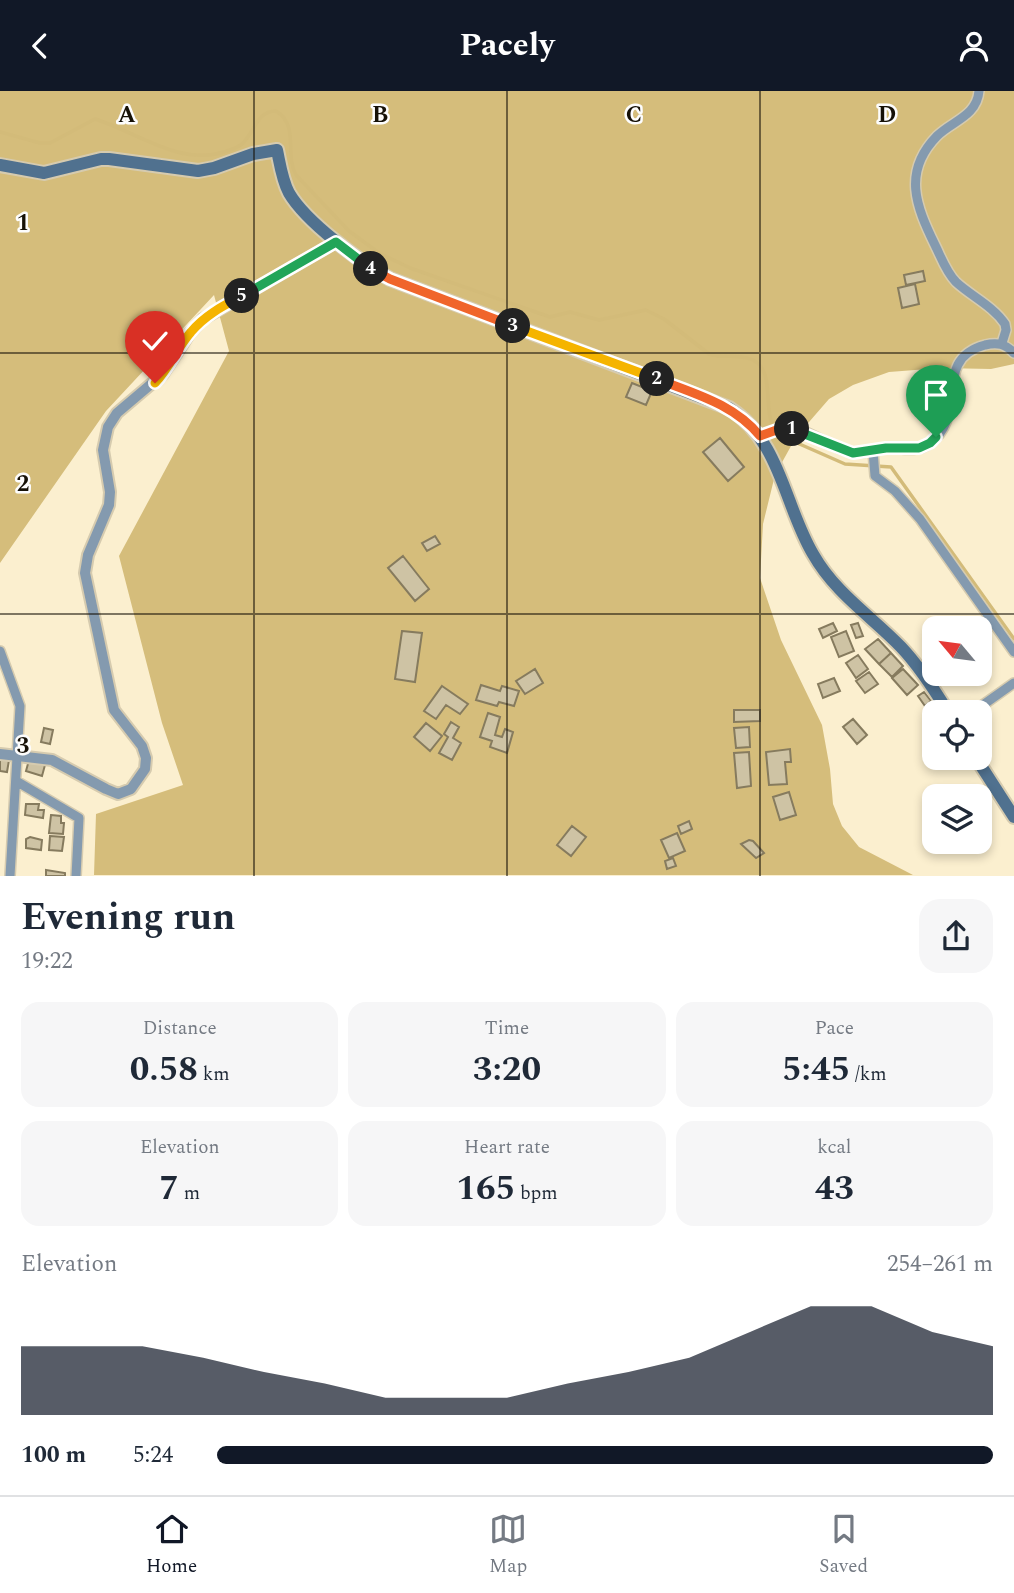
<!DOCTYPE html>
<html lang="en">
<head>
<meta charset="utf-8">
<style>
	body { margin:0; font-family:Spectral,serif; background:#f6f6f7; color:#1f2937; height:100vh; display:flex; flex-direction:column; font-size:26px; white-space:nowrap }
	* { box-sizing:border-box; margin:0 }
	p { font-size:23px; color:#747a83 }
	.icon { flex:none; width:38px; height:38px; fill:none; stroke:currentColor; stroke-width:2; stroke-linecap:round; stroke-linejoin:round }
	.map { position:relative; height:785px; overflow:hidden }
	.side { display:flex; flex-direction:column; background:#fff; flex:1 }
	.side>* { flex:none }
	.needle { width:46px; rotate:299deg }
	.controls { position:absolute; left:922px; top:525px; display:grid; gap:14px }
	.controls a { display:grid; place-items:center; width:70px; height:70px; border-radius:14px; background:#fff; box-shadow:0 4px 10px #0003; font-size:35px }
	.pin { position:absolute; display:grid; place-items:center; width:60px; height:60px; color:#fff; margin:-72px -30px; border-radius:50% 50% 50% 0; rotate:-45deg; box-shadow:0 0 7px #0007 }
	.pin .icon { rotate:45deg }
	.km { position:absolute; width:35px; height:35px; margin:-18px; border-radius:50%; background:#222; color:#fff; font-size:19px; line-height:35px; text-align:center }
	.round { display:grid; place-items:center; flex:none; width:74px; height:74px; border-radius:21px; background:#f6f6f7 }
	.summary { display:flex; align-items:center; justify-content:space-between; height:119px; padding:0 21px }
	h1 { font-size:38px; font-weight:700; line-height:52px }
	.stats { display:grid; grid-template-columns:repeat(3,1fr); gap:10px; height:119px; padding:7px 21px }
	.stats div { display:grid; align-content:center; border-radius:18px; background:#f6f6f7; text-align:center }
	.stats b { font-size:35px; font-weight:700 }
	.stats small { font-size:19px; font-weight:400 }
	.stats p { font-size:19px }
	.chart { height:196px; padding:14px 21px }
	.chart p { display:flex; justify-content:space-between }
	.chart svg { width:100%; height:126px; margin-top:7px; fill:#111827; opacity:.7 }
	ul { padding:0 21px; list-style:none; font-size:23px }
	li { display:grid; grid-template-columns:112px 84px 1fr; align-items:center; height:52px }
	li i { height:18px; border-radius:9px; background:#111827 }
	header { display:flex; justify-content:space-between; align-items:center; height:91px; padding:0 21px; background:#111827; color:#fff; font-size:32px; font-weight:700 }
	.tabs { display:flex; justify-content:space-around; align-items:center; height:98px; border-top:2px solid #e0e1e3; background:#fff; font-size:19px; color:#747a83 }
	.tabs a { display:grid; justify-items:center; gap:4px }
	.tabs .current { color:#111827 }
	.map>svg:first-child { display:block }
	.forest { fill:#d5bd7b }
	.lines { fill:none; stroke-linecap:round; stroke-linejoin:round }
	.stream { stroke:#d3bb79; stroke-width:3.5 }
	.building { fill:#cec3a4; stroke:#867b5e; stroke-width:2 }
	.minor-casing { stroke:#d6cbaf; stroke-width:12 }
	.tertiary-casing { stroke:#d6cbaf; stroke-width:14 }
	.secondary-casing { stroke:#d6cbaf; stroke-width:16 }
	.minor { stroke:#849aaf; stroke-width:9 }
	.tertiary { stroke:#849aaf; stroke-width:10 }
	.secondary { stroke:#50718f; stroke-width:12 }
	.split-1-casing { stroke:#fff; stroke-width:14 }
	.split-2-casing { stroke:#fff; stroke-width:14 }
	.split-3-casing { stroke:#fff; stroke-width:14 }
	.split-4-casing { stroke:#fff; stroke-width:14 }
	.split-5-casing { stroke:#fff; stroke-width:14 }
	.split-6-casing { stroke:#fff; stroke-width:14 }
	.split-1 { stroke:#22a559; stroke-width:9 }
	.split-2 { stroke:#f0652b; stroke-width:9 }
	.split-3 { stroke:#f5b400; stroke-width:9 }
	.split-4 { stroke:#f0652b; stroke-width:9 }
	.split-5 { stroke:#22a559; stroke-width:9 }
	.split-6 { stroke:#f5b400; stroke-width:9 }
	.grid { fill:none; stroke:#161107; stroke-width:2; stroke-opacity:0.55 }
	.grid-label { font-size:23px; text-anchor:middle; font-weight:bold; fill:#161107; stroke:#fdfdfd; stroke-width:5; stroke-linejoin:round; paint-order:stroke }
</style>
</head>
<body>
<header><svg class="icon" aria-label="back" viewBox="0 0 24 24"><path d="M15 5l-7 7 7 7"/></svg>Pacely<svg class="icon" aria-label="person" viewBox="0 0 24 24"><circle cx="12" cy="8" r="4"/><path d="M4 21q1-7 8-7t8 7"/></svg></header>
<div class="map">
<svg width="1014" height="785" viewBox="0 0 1014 785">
	<rect width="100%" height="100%" fill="#fbefcf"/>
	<path class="forest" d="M0,0H1014V273L991,278L941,277L889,281L853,294L829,308L796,346L775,384L763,433L760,487L781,549L822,634L830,678L833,713L842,735L859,756L913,784H94L96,723L183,694L162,632L119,465L229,260L214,204L106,320L0,472Z"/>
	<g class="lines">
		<path class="stream" d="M0,41L40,52H50L95,28C137,41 178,75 224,61C230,59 238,57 243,52C255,40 257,20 276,20C300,35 284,63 296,84L349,140L379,162L410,177L550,226L570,221L599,229L646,219L664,228L709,263C723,268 738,262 753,269C778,282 759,324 779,344L845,373L891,376L1014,548"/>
	</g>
	<path class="building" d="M923,180L925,190L906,194L904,184Z
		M915,193L919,213L902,217L898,197Z
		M632,292L652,300L646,314L626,306Z
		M720,347L744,376L728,390L703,361Z
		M435,445L440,453L427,460L422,452Z
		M403,465L429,498L415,510L388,477Z
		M833,532L837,540L823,547L819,538Z
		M858,532L863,545L856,547L851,534Z
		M402,540L422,542L415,591L395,588Z
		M846,540L854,560L839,566L831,546Z
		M878,548L891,562L879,573L865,558Z
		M891,562L903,575L892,586L879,573Z
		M858,564L868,578L856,587L846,572Z
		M535,578L543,592L525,603L516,590Z
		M903,578L918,594L907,604L892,587Z
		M869,581L878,593L865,602L856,590Z
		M834,587L840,600L823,607L818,593Z
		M481,594L500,600L502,595L519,600L514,615L499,611L497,615L476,609Z
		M442,595L468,613L460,623L446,614L436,628L424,620Z
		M924,601L931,610L925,615L918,605Z
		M734,619H760V630L734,631Z
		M488,622L500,626L495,644L502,646L505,638L513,641L507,662L490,656L492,650L480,646Z
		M853,628L867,644L857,653L843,636Z
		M451,631L459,636L453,647L461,652L452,669L439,662L448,646L444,643Z
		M426,632L442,645L430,660L414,646Z
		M749,636L750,656L736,657L734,637Z
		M44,637L53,639L50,653L41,651Z
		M790,658L791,671H785L787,693L769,694L766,661Z
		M749,661L751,695L737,697L734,662Z
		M0,668L9,669L7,681L0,680Z
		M29,669L45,674L42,685L26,680Z
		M789,701L796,724L780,729L773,706Z
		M26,713H39L38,719H44L43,727L25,724Z
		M51,724L61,725V732H64L63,743L49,742Z
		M689,730L692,738L681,743L678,735Z
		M572,735L586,746L571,765L557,754Z
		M677,742L685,760L669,767L661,749Z
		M50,745L64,746L62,760L49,759Z
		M30,746L42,749L41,759L26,757V748Z
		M749,749L753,750L764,762L756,767L741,753Z
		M673,767L676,775L667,778L665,770Z
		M46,779L65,782V785H46Z"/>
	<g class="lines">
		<g class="minor-casing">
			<path id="minor" d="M979,0C977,25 952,30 937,45C902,81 916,115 935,154C941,166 946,181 956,191C971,205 993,215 1005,233L1006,239L1002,252
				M760,345C768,342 777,337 785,337C808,336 829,357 850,361C863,364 875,358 887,357C901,357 916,362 929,353C969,326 931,268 985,254C998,251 1005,253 1014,262
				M873,360L875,385L895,400L920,428L1014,561
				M0,560L20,615L10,785
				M973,621L1014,592
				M16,690L79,727L76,785"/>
		</g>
		<g class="tertiary-casing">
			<path id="tertiary" d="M0,663L52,669L106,698L118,703L131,698L145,678L146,667L142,655L114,619L85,482L88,464L109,414L110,401L103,359L108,336L117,322L163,283L190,242L203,228L336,151"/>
		</g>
		<g class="secondary-casing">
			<path id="secondary" d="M0,74L44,82L101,68H109L198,80L214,77L253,63L277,59C280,73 282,89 289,102C306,131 360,171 390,188L729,317C781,350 784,414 813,463C835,502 871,525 901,556C920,576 934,598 948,621
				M976,667L1014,726"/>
		</g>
		<use href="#minor" class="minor"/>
		<use href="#tertiary" class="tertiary"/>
		<use href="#secondary" class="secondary"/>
	</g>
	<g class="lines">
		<g class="split-1-casing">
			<path id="split-1" d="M792,338L853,362L886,357H919L930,352L936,346"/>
		</g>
		<g class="split-2-casing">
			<path id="split-2" d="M657,288C695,303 734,313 760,345L782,337L792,338"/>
		</g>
		<g class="split-3-casing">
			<path id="split-3" d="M513,235L657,288"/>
		</g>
		<g class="split-4-casing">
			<path id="split-4" d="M371,178L390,188L513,235"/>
		</g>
		<g class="split-5-casing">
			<path id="split-5" d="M242,205L336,151L371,178"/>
		</g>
		<g class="split-6-casing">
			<path id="split-6" d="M155,292C170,276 177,257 191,241C205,224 223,215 242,205"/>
		</g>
		<use href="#split-1" class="split-1"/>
		<use href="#split-2" class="split-2"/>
		<use href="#split-3" class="split-3"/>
		<use href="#split-4" class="split-4"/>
		<use href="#split-5" class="split-5"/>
		<use href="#split-6" class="split-6"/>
	</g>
	<path class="grid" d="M254,0V785M507,0V785M760,0V785M0,262H1014M0,523H1014"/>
	<g class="grid-label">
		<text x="127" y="31">A</text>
		<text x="380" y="31">B</text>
		<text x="634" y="31">C</text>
		<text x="887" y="31">D</text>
		<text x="23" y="139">1</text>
		<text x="23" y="400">2</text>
		<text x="23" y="662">3</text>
	</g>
</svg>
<div class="controls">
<a><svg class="needle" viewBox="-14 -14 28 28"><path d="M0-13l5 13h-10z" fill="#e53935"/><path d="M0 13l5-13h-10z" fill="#747a83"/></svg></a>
<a><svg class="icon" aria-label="locate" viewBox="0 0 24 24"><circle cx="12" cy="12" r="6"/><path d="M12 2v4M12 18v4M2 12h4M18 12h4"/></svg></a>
<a><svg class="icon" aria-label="layers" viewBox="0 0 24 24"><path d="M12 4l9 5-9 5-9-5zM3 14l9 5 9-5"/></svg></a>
</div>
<div class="pin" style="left:936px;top:346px;background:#1e9e55"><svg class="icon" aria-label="arrive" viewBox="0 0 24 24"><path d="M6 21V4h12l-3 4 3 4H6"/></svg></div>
<div class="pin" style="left:155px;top:292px;background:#d93025"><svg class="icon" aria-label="check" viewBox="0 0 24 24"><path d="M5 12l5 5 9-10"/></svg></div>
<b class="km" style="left:792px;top:338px">1</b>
<b class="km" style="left:657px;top:288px">2</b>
<b class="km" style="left:513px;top:235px">3</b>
<b class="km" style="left:371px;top:178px">4</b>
<b class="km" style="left:242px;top:205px">5</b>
</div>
<section class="side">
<div class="summary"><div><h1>Evening run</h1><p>19:22</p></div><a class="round"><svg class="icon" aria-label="share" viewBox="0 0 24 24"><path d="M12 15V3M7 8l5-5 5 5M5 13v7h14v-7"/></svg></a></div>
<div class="stats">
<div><p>Distance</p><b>0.58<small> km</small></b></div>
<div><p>Time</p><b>3:20</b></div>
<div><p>Pace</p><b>5:45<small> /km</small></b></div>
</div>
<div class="stats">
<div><p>Elevation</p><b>7<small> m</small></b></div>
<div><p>Heart rate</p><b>165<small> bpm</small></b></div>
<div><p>kcal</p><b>43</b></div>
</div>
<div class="chart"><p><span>Elevation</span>254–261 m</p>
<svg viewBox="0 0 160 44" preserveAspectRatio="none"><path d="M0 44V20L10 20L20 20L30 24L40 29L50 33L60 38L70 38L80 38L90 33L100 29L110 24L120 15L130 6L140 6L150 15L160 20V44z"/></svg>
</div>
<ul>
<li><b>100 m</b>5:24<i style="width:100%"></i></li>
</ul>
</section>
<nav class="tabs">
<a class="current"><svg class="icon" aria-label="home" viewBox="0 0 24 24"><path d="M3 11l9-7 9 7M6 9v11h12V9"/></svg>Home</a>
<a><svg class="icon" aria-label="map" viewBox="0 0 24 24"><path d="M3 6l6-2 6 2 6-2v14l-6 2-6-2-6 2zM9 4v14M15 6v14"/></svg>Map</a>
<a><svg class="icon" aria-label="saved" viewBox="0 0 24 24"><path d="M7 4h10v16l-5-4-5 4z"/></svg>Saved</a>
</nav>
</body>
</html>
